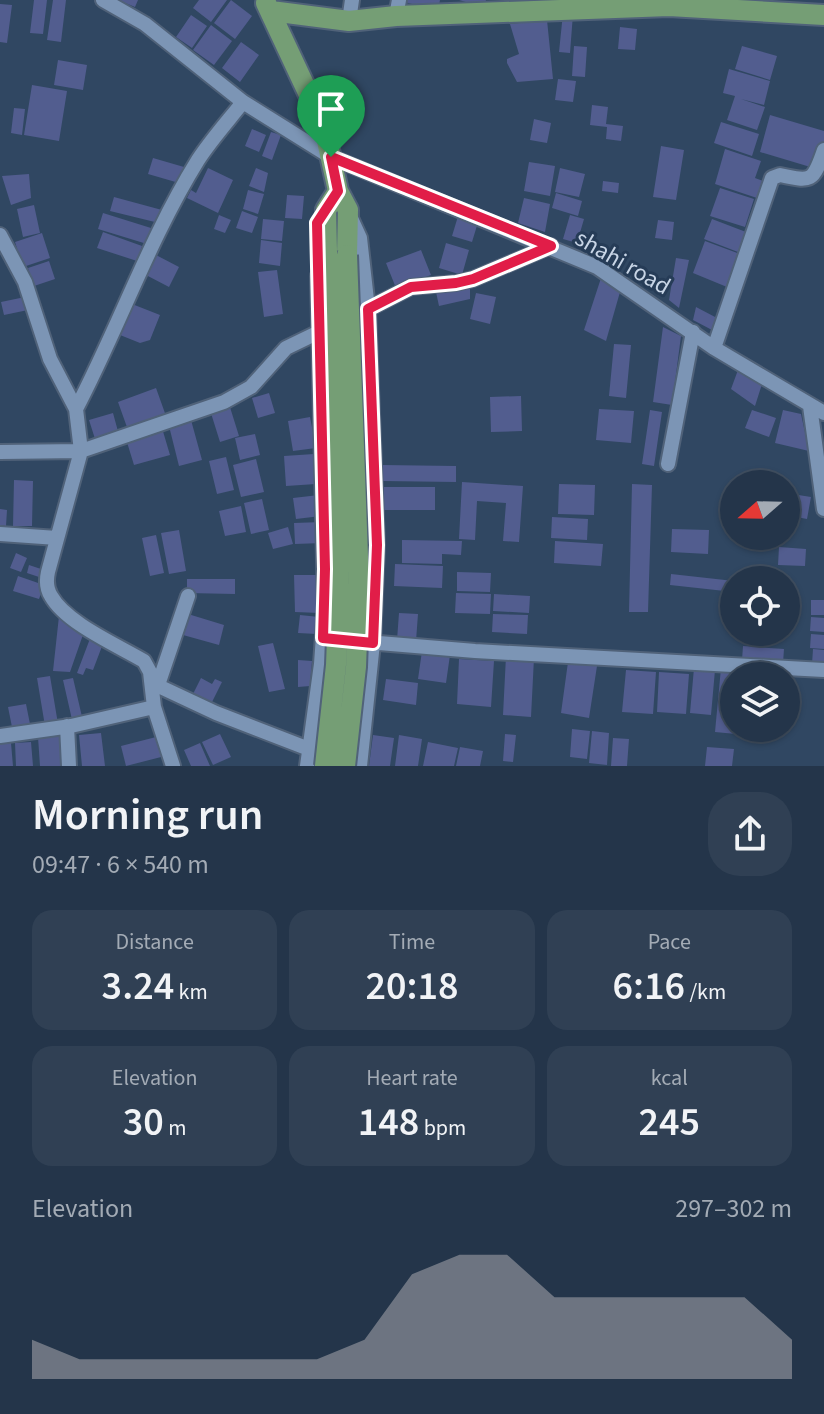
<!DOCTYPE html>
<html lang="en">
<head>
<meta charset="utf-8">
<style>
	body { margin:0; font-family:"Source Sans 3",sans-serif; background:#304054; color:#f1f3f6; height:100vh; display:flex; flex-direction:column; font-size:30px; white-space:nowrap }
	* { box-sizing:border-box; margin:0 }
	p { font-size:26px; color:#a3abb5 }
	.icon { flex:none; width:44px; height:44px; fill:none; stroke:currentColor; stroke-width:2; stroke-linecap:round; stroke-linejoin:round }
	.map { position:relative; height:766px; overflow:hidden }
	.details { display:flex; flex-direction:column; background:#24354a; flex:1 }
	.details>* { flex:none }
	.needle { width:52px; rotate:250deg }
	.buttons { position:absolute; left:720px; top:470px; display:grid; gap:16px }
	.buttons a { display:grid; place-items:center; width:80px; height:80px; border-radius:50%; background:#24354a; box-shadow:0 2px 6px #0004,0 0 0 2px #415062; font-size:40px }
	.pin { position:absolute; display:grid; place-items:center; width:68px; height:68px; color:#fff; margin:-82px -34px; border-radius:50% 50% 50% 0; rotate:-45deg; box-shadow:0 0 8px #0007 }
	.pin .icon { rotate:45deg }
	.round { display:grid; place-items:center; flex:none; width:84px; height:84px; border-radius:32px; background:#304054 }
	.summary { display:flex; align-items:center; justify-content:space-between; height:136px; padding:0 32px }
	h1 { font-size:44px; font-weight:600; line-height:60px }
	.stats { display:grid; grid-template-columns:repeat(3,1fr); gap:12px; height:136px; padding:8px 32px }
	.stats div { display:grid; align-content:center; border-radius:20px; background:#304054; text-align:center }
	.stats b { font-size:40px; font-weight:600 }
	.stats small { font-size:22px; font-weight:400 }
	.stats p { font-size:22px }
	.chart { height:224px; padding:16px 32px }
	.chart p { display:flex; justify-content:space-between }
	.chart svg { width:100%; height:144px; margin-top:8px; fill:#8c9099; opacity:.7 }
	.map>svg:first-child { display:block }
	.building { fill:#525d8f }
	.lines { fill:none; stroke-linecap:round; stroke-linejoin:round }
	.minor-casing { stroke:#506279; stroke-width:18 }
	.major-casing { stroke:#506279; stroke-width:24 }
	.minor { stroke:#7c95b5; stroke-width:14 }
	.major { stroke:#759e75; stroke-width:20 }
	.major-bridge-casing { stroke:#506279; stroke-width:24; stroke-linecap:butt }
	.major-bridge { stroke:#759e75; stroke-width:20 }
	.route-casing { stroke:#fff; stroke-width:16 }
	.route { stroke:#e11d48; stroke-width:10 }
	.labels { text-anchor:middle; stroke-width:6; stroke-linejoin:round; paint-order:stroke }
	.street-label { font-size:24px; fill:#c8d5e6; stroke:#263c57 }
</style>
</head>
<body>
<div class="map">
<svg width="824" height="766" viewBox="0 0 824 766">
	<rect width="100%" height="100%" fill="#304762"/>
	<path class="building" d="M34,0H47L43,34L30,33Z
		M53,0H66L61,42L47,40Z
		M118,0H138L135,7Z
		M199,0H227L211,22L193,8Z
		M231,0L252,16L235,39L214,23Z
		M405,0H440L438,10L404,2Z
		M459,0H486L484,7Z
		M0,4L12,5L7,43L0,42Z
		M563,13L573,14L570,53L559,52Z
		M191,15L207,26L192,48L176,37Z
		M547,20L553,79L517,82L507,63V59L519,54L510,24Z
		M211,25L232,41L214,65L193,50Z
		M620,27L637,29L635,50L618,49Z
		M241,42L259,55L240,82L222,68Z
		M574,46L587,47L585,77L572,76Z
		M742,46L777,56L770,80L735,69Z
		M58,60L87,65L83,90L54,85Z
		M729,69L770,81L764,105L741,99L765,107L757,130L727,120L735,96L723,93Z
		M558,79L576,81L573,102L555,100Z
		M32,85L67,91L59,141L24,135Z
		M592,105L608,107L606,124L623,126L621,141L606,139L607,127L590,125Z
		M14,108L25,109L22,135L11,133Z
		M770,115L824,131V143L817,169L760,152Z
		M534,119L551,123L547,143L530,140Z
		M721,122L759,134L752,156L714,143Z
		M252,129L266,135L259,152L245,146Z
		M271,132L281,135L272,160L262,156Z
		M661,146L684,150L676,200L653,197Z
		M725,149L761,161L755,178L763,181L757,198L715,184Z
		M153,158L184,167L179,183L148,174Z
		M529,162L555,166L550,196L524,191Z
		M208,168L233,180L218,213L187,198L191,190L196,193Z
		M256,168L268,173L264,192L249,186Z
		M560,168L585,174L579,197L555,192Z
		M29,174L31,198L11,205L2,176Z
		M603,181L619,183L618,193L602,191Z
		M720,188L754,199L745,227L710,216Z
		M248,190L264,194L258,214L243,209Z
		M556,193L582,201L578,216L552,208Z
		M287,195L304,196L302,219L285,218Z
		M114,197L162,210L159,223L110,211Z
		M524,198L550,204L545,232L518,223Z
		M34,205L40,233L23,237L17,209Z
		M242,211L258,217L252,233L236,228Z
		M103,213L151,228L147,244L98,229Z
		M459,213L479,219L472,242L452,236Z
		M219,215L231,220L225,233L214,229Z
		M570,215L584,219L577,243L563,239Z
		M263,219L284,221L282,241L261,239Z
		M712,219L746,232L738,252L704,239Z
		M658,220L674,222L672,240L655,238Z
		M103,232L142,246L137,261L97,248Z
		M42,233L50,258L23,267L15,242Z
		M261,240L282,243L280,266L259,263Z
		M705,241L740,254L727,287L693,273Z
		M446,243L469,250L462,275L439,268Z
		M421,250L431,275L396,288L386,263Z
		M156,255L179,267L169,287L146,275Z
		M676,258L689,260L679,308L669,300Z
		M49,261L55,279L34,286L28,268Z
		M277,270L283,314L264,317L258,272Z
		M602,275L622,285L606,341L584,330Z
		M470,284V299L439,306L436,292Z
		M476,293L496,297L490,324L470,319Z
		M25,297L28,310L4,315L1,302Z
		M132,304L160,315L150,340L140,343L120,335Z
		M696,307L717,318L712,330L693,320Z
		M663,327L681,336L672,405L653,402Z
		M614,344L631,345L626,398L609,396Z
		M738,370L762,384L755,406L731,389Z
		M156,388L166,416L128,430L118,402Z
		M269,393L275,413L258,418L252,398Z
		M521,396L522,431L491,432L490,397Z
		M229,404L239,436L220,442L210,410Z
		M599,409L634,411L631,443L596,440Z
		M650,410L662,412L654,466L642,464Z
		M752,410L776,418L769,437L745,428Z
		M783,410L801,414L809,451L775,443Z
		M113,413L119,435L96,442L89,420Z
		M310,417L316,448L293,451L288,421Z
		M191,420L202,460L179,466L169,426Z
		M162,428L170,455L134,465L126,439Z
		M255,434L260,455L240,460L235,438Z
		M314,454L316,484L286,486L284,456Z
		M226,457L234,490L217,494L209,461Z
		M256,459L264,492L241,497L233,465Z
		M382,465L456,466V482L382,481Z
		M14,480L33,481L32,526H13Z
		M462,482L523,486L519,542L503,541L506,503L477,501L475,540L459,539Z
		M559,484L595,485L594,515L558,514Z
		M632,484L652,485L648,612H629Z
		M384,487H435V510H384Z
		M786,493L811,497L807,519L786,515Z
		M319,495L321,516L296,519L293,498Z
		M262,499L269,530L251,534L244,503Z
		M241,506L246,532L225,536L219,511Z
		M0,509L7,510L6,526L0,525Z
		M552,517L588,519L587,540L551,538Z
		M322,522V543L295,544L294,523Z
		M288,527L293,544L273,549L268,533Z
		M672,529L709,530L708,554L671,552Z
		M179,530L186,571L169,574L161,533Z
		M156,535L164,573L150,576L142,538Z
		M402,540L462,541L461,555L442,554V564L402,563Z
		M555,541L603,544L601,566L554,563Z
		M779,547L806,549L805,566L778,565Z
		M16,553L27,558L21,572L10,568Z
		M395,564L443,566L442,588L394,586Z
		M29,565L44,570L42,578L27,573Z
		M457,572L491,573L490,592L457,591Z
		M671,574L734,581V592L670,585Z
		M294,575H321L320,613L295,612Z
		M18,576L44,585L39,599L13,591Z
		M187,579H235V594L187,593Z
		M456,593L491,594L490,614L455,613Z
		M494,594L530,596L529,613L493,611Z
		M811,600H824V615H811Z
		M399,613L418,614L416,641L397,640Z
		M188,614L224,625L219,645L183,635Z
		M493,614L528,615L527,634L492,632Z
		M300,615L319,617L317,634L298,633Z
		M59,616L85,629L70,672L53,671Z
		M811,617L824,618V632L810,631Z
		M744,632L783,633V641L744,639Z
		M811,634L824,635V649L810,648Z
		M91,636L104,641L93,670L86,668L83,675L77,673Z
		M273,643L285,689L269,692L258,646Z
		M743,646L784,649L783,663L742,660Z
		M813,649L824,650V665L812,664Z
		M422,651L450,655L446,683L418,679Z
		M506,656L534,658L531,717L503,715Z
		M459,659L494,661L491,707L457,704Z
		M298,660L312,661L310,686L298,687Z
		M568,662L597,666L589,718L561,713Z
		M694,668L715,670L711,715L690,713Z
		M721,668L742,670V676H734V728H737L736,734L715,732Z
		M626,670L656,672L653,714L622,712Z
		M659,672L689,674L686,714L657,712Z
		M50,676L58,724L45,726L37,678Z
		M73,678L83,721L73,724L63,680Z
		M201,678L212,684L215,679L222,682L211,704L193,694Z
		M386,679L418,683L416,705L383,700Z
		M26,704L31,729L13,732L8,707Z
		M572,729L590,731L587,759L570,757Z
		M592,731L609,733L607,765L589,763Z
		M101,733L105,766H82L79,735Z
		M63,734L66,766H40L38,737Z
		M220,734L231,757L213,765L202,742Z
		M505,734L516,735L513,762L503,761Z
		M373,735L394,738L390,766H369Z
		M399,735L422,739L418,766H395Z
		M160,736L165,756L126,766L121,746Z
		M613,738L629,739L627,766H611Z
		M31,742L33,766H16L15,743Z
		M428,742L458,748L454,766H423Z
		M11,743L13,766H0V744Z
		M200,743L210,766H191L184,750Z
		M460,747L483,751L480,766H456Z
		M707,747L734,749L732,766H705Z"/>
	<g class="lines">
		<g class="minor-casing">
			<path id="minor" d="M103,0L145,24L243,102L331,157L597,267L714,348L824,413
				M396,16L399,0
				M349,21L352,0
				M349,214L360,238L368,309L377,545L373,643L360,766
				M0,235L25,282L50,359L76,409L81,451L48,572C46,581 46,588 51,596C66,623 117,645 144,661L150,672L154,707L173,766
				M368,309L411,287L456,283L473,279L551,246
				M714,348L772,178L780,175C812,182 813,182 824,150
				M810,406L824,509
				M76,409C119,327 149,239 198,160C211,140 228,121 243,102
				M0,452L81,451L224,402L251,387L286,348L319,332
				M668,464L693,332
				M0,534L57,538
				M367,642L475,651L824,670
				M152,683L216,713L309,749
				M158,685L188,596
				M67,726L69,766
				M0,736L71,726L154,707
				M307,766L321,664L325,608L318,276"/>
		</g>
		<g class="major-casing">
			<path id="major" d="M266,3L324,127L338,191L348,210L347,255
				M271,11L349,21L396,16L669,6L824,15
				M327,251L326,210L338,191"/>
		</g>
		<use href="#minor" class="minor"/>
		<use href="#major" class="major"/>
		<g class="major-bridge-casing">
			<path id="major-bridge" d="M325,766L336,665L339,585L327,251
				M345,766L356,667L359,584L347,255"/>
		</g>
		<use href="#major-bridge" class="major-bridge"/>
	</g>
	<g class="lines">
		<g class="route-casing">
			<path id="route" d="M331,157L551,246L473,279L456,283L411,287L368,309L377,545L373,643L323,638L325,569L317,223L338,191Z"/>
		</g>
		<use href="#route" class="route"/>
	</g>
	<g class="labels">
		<g class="street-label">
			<text transform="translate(623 262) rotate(30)" y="8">shahi road</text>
		</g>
	</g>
</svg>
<div class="buttons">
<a><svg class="needle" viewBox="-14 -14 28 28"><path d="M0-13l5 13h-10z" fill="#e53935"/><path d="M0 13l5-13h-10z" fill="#a3abb5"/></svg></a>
<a><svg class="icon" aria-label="locate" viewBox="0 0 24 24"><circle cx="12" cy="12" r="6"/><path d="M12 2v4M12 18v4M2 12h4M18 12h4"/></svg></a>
<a><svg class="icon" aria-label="layers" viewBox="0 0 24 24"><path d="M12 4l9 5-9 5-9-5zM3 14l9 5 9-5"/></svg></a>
</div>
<div class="pin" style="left:331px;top:157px;background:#1e9e55"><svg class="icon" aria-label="arrive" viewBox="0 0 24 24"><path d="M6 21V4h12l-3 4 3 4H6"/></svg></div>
</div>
<section class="details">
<div class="summary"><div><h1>Morning run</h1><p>09:47 · 6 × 540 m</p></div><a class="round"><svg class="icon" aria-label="share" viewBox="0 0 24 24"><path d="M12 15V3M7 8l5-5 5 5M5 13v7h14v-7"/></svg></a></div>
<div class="stats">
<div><p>Distance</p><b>3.24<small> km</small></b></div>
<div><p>Time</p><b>20:18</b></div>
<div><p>Pace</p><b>6:16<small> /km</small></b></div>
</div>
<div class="stats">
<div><p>Elevation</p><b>30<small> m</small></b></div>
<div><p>Heart rate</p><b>148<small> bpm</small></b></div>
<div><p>kcal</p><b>245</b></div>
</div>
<div class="chart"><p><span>Elevation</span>297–302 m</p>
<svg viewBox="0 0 160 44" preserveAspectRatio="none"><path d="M0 44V32L10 38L20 38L30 38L40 38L50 38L60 38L70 32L80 12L90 6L100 6L110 19L120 19L130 19L140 19L150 19L160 32V44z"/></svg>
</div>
</section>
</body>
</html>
